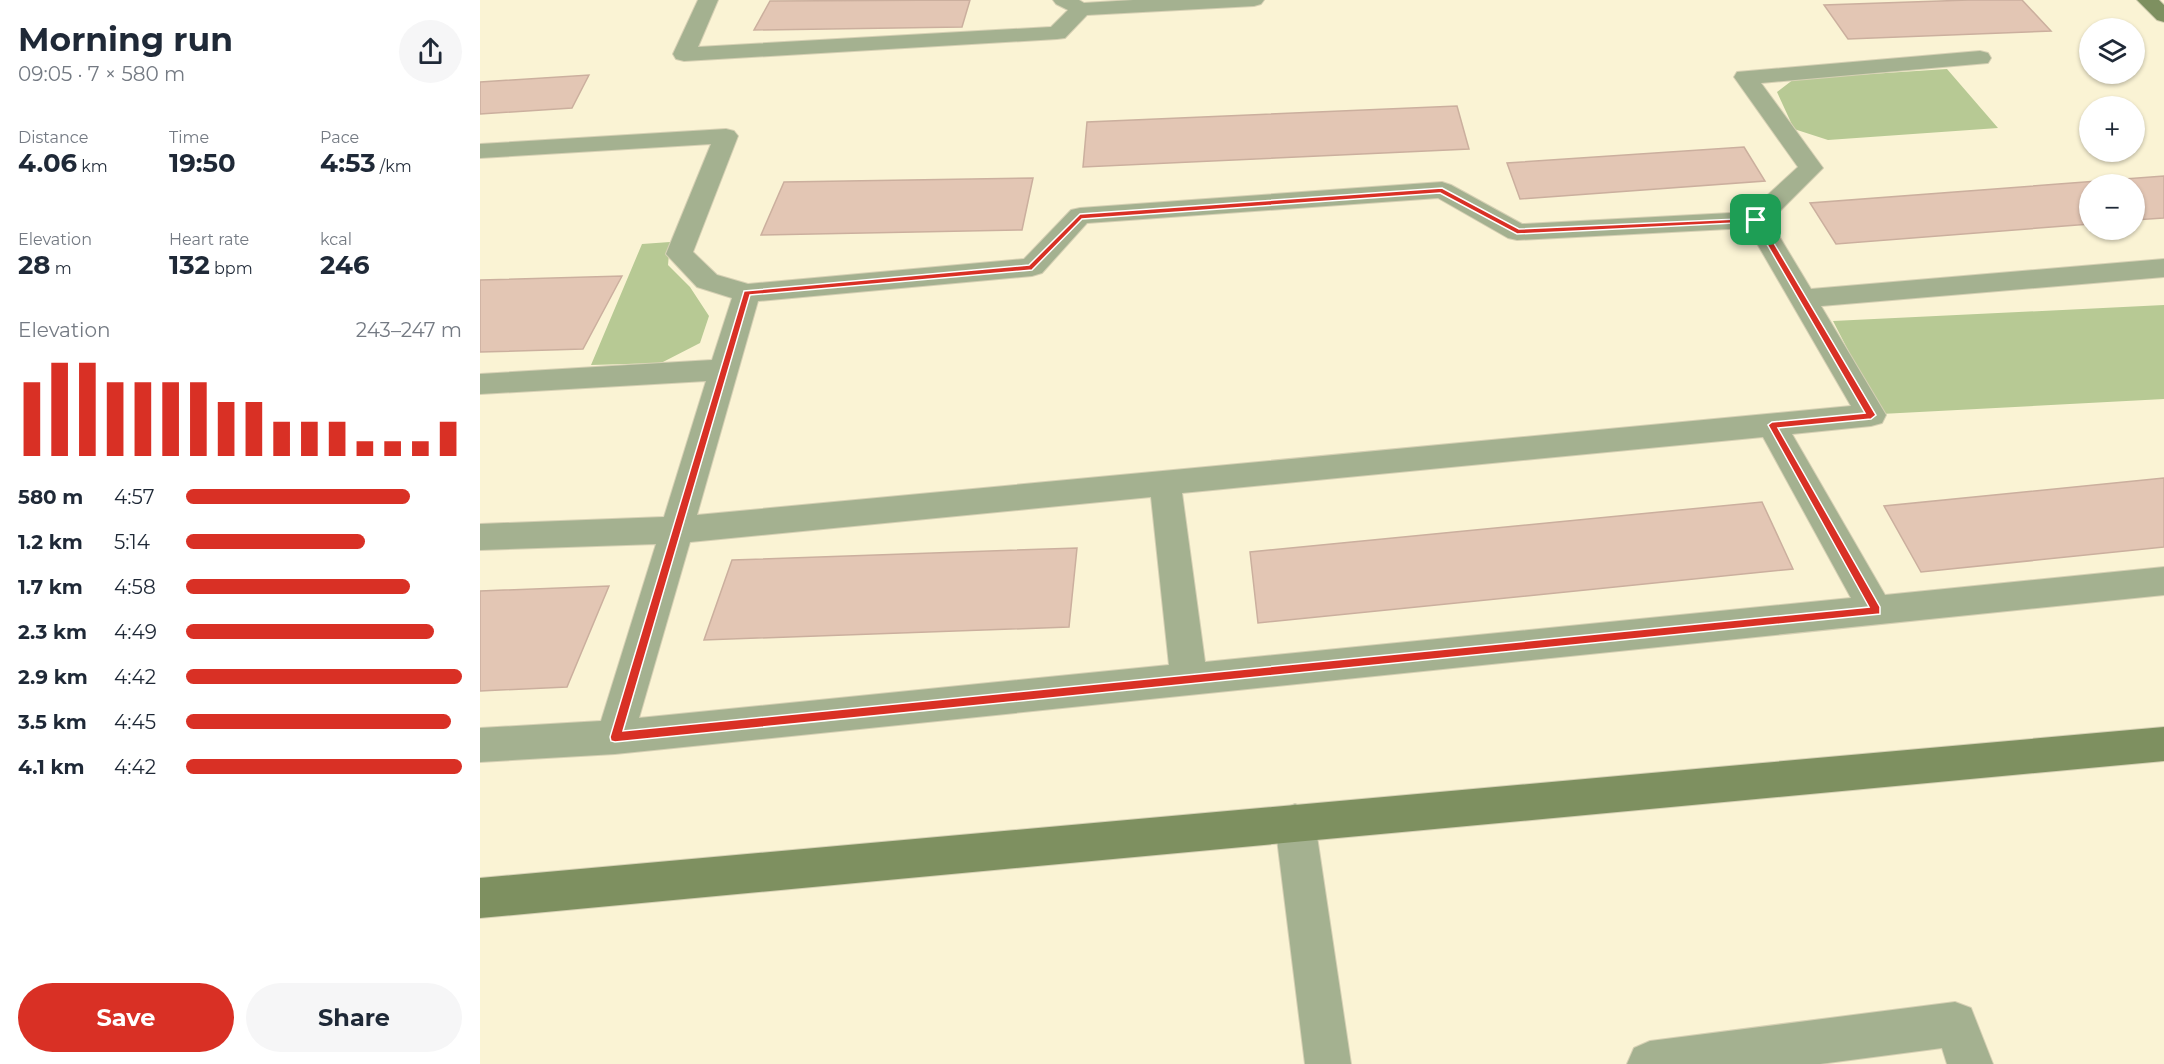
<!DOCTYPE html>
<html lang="en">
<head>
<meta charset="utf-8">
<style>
	body { margin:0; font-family:Montserrat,sans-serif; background:#f6f6f7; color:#1f2937; height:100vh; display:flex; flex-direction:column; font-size:22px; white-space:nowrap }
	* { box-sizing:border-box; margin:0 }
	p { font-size:20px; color:#747a83 }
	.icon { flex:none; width:33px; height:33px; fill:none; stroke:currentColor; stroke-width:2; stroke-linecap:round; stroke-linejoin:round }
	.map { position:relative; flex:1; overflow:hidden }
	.side { display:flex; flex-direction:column; background:#fff; width:480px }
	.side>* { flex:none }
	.tools { position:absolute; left:1599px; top:18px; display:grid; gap:12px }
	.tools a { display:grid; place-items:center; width:66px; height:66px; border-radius:50%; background:#fff; box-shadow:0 2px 4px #0004; font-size:30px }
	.pin { position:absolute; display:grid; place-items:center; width:51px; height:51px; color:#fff; margin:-26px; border-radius:12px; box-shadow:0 3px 9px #0006 }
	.round { display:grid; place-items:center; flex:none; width:63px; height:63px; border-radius:32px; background:#f6f6f7 }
	.summary { display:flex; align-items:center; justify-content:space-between; height:102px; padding:0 18px }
	h1 { font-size:33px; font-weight:700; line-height:45px }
	.stats { display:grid; grid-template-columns:repeat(3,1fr); gap:9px; height:102px; padding:6px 18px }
	.stats div { display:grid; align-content:center }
	.stats b { font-size:26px; font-weight:700 }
	.stats small { font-size:16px; font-weight:400 }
	.stats p { font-size:16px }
	.chart { height:168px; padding:12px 18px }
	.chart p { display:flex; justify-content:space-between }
	.chart svg { width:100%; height:108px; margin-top:6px; stroke:#d93025; stroke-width:6 }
	.cta { display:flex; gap:12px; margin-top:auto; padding:12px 18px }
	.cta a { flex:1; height:69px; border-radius:36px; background:#d93025; color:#fff; font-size:24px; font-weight:700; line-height:69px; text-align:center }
	.cta a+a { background:#f6f6f7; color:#1f2937 }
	ul { padding:0 18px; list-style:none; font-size:20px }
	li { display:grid; grid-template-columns:96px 72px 1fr; align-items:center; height:45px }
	li i { height:15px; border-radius:8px; background:#d93025 }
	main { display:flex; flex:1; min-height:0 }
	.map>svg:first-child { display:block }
	.green { fill:#b7c994 }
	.building { fill:#e3c6b4; stroke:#cbaf9e; stroke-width:1.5 }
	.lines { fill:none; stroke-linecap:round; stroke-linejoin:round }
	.street-casing { stroke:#d6d0b4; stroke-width:2 }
	.secondary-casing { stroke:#d6d0b4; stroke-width:2 }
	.street { fill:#a4b190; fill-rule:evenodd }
	.secondary { fill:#7e9060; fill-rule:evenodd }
	.route { fill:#d93025; stroke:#fff; stroke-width:1.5; fill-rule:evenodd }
</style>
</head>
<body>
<main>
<section class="side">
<div class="summary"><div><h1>Morning run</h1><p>09:05 · 7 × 580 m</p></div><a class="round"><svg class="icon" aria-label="share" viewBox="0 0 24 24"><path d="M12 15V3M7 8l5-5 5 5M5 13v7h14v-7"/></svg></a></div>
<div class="stats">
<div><p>Distance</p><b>4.06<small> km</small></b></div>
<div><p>Time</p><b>19:50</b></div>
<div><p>Pace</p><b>4:53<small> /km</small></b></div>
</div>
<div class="stats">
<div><p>Elevation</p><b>28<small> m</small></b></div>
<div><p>Heart rate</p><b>132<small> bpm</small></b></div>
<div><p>kcal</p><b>246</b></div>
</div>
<div class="chart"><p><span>Elevation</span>243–247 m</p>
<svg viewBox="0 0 160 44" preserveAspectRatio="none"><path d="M5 44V14M15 44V6M25 44V6M35 44V14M45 44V14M55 44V14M65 44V14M75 44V22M85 44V22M95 44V30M105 44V30M115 44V30M125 44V38M135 44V38M145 44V38M155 44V30"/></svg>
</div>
<ul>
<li><b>580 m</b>4:57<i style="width:81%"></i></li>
<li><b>1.2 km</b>5:14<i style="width:65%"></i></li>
<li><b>1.7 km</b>4:58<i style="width:81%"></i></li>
<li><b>2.3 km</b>4:49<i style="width:90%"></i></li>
<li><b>2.9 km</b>4:42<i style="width:100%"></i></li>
<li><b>3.5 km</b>4:45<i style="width:96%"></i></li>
<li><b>4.1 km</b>4:42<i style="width:100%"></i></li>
</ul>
<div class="cta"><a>Save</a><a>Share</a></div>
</section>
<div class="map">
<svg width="1684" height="1064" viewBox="0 0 1684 1064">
	<rect width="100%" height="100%" fill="#faf3d4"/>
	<path class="green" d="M1467,69L1518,128L1348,140L1314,129L1297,92L1314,79Z
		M190,242L188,265L210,287L229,316L220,343L181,363L111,365L162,244Z
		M1684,305V399L1401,414L1353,321Z"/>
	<path class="building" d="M490,0L482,27L274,30L290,1Z
		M1489,0H1542L1571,31L1368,39L1344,5Z
		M109,75L92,108L0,114V82Z
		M977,106L989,149L603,167L607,122Z
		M1264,147L1285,181L1040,199L1027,163Z
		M1684,176V218L1654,220V184H1610V224L1356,244L1330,203Z
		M553,178L542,230L281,235L304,182Z
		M142,276L103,349L0,352V280Z
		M1684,478V547L1441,572L1404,506Z
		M1282,502L1313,569L778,623L770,552Z
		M597,548L589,627L224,640L252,560Z
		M129,586L87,687L0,691V591Z"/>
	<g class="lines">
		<g class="street-casing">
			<path id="street" d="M218,0H238L218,47L571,27L588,10L576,4L573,0H599L604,3L653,0H784L781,4L774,6L607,15L585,38L577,39L204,61L196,59L193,54Z
				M1500,51L1508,53L1511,58L1508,63L1281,83L1343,168L1290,221L1331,289L1684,259V277L1341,306L1406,415L1402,423L1391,426L1312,434L1405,595L1684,567V595L135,754L0,762V728L121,721L176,544L0,550V524L184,517L226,381L0,394V374L232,360L252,298L217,287L186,254L231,144L0,158V144L246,129L254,131L258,136L213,252L237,275L268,284L544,259L591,210L600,208L962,182L971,185L1042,224L1269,212L1318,167L1254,77L1257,72ZM958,198L1028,238L1037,240L1268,228L1371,406L217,515L278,301L552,276L562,273L607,223ZM1283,437L1371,598L725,662L702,493ZM671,497L689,665L159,718L210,542Z
				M815,804L829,810L835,823L871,1064H825L795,823L801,810Z
				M1475,1002L1491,1008L1513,1064H1467L1462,1048L1340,1064H1147L1154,1048L1170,1041Z"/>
		</g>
		<g class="secondary-casing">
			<path id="secondary" d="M1657,0H1679L1684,5V22L1677,20Z
				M1684,727V761L0,918V878Z"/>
		</g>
		<use href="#street" class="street"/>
		<use href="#secondary" class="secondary"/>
	</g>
	<path class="route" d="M962,188L1039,229L1279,218L1396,415L1391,419L1298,428L1400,607V614L135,742L131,741L130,737L264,291L549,265L600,214ZM960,193L1037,234L1274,222L1385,413L1292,422L1288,425L1389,607L143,731L270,295L552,270L602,219Z"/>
</svg>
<div class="tools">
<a><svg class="icon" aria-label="layers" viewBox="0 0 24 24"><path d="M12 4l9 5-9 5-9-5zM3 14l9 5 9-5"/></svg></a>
<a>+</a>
<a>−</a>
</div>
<div class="pin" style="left:1276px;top:220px;background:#1e9e55"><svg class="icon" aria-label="arrive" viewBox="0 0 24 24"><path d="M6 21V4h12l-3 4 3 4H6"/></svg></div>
</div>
</main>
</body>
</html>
